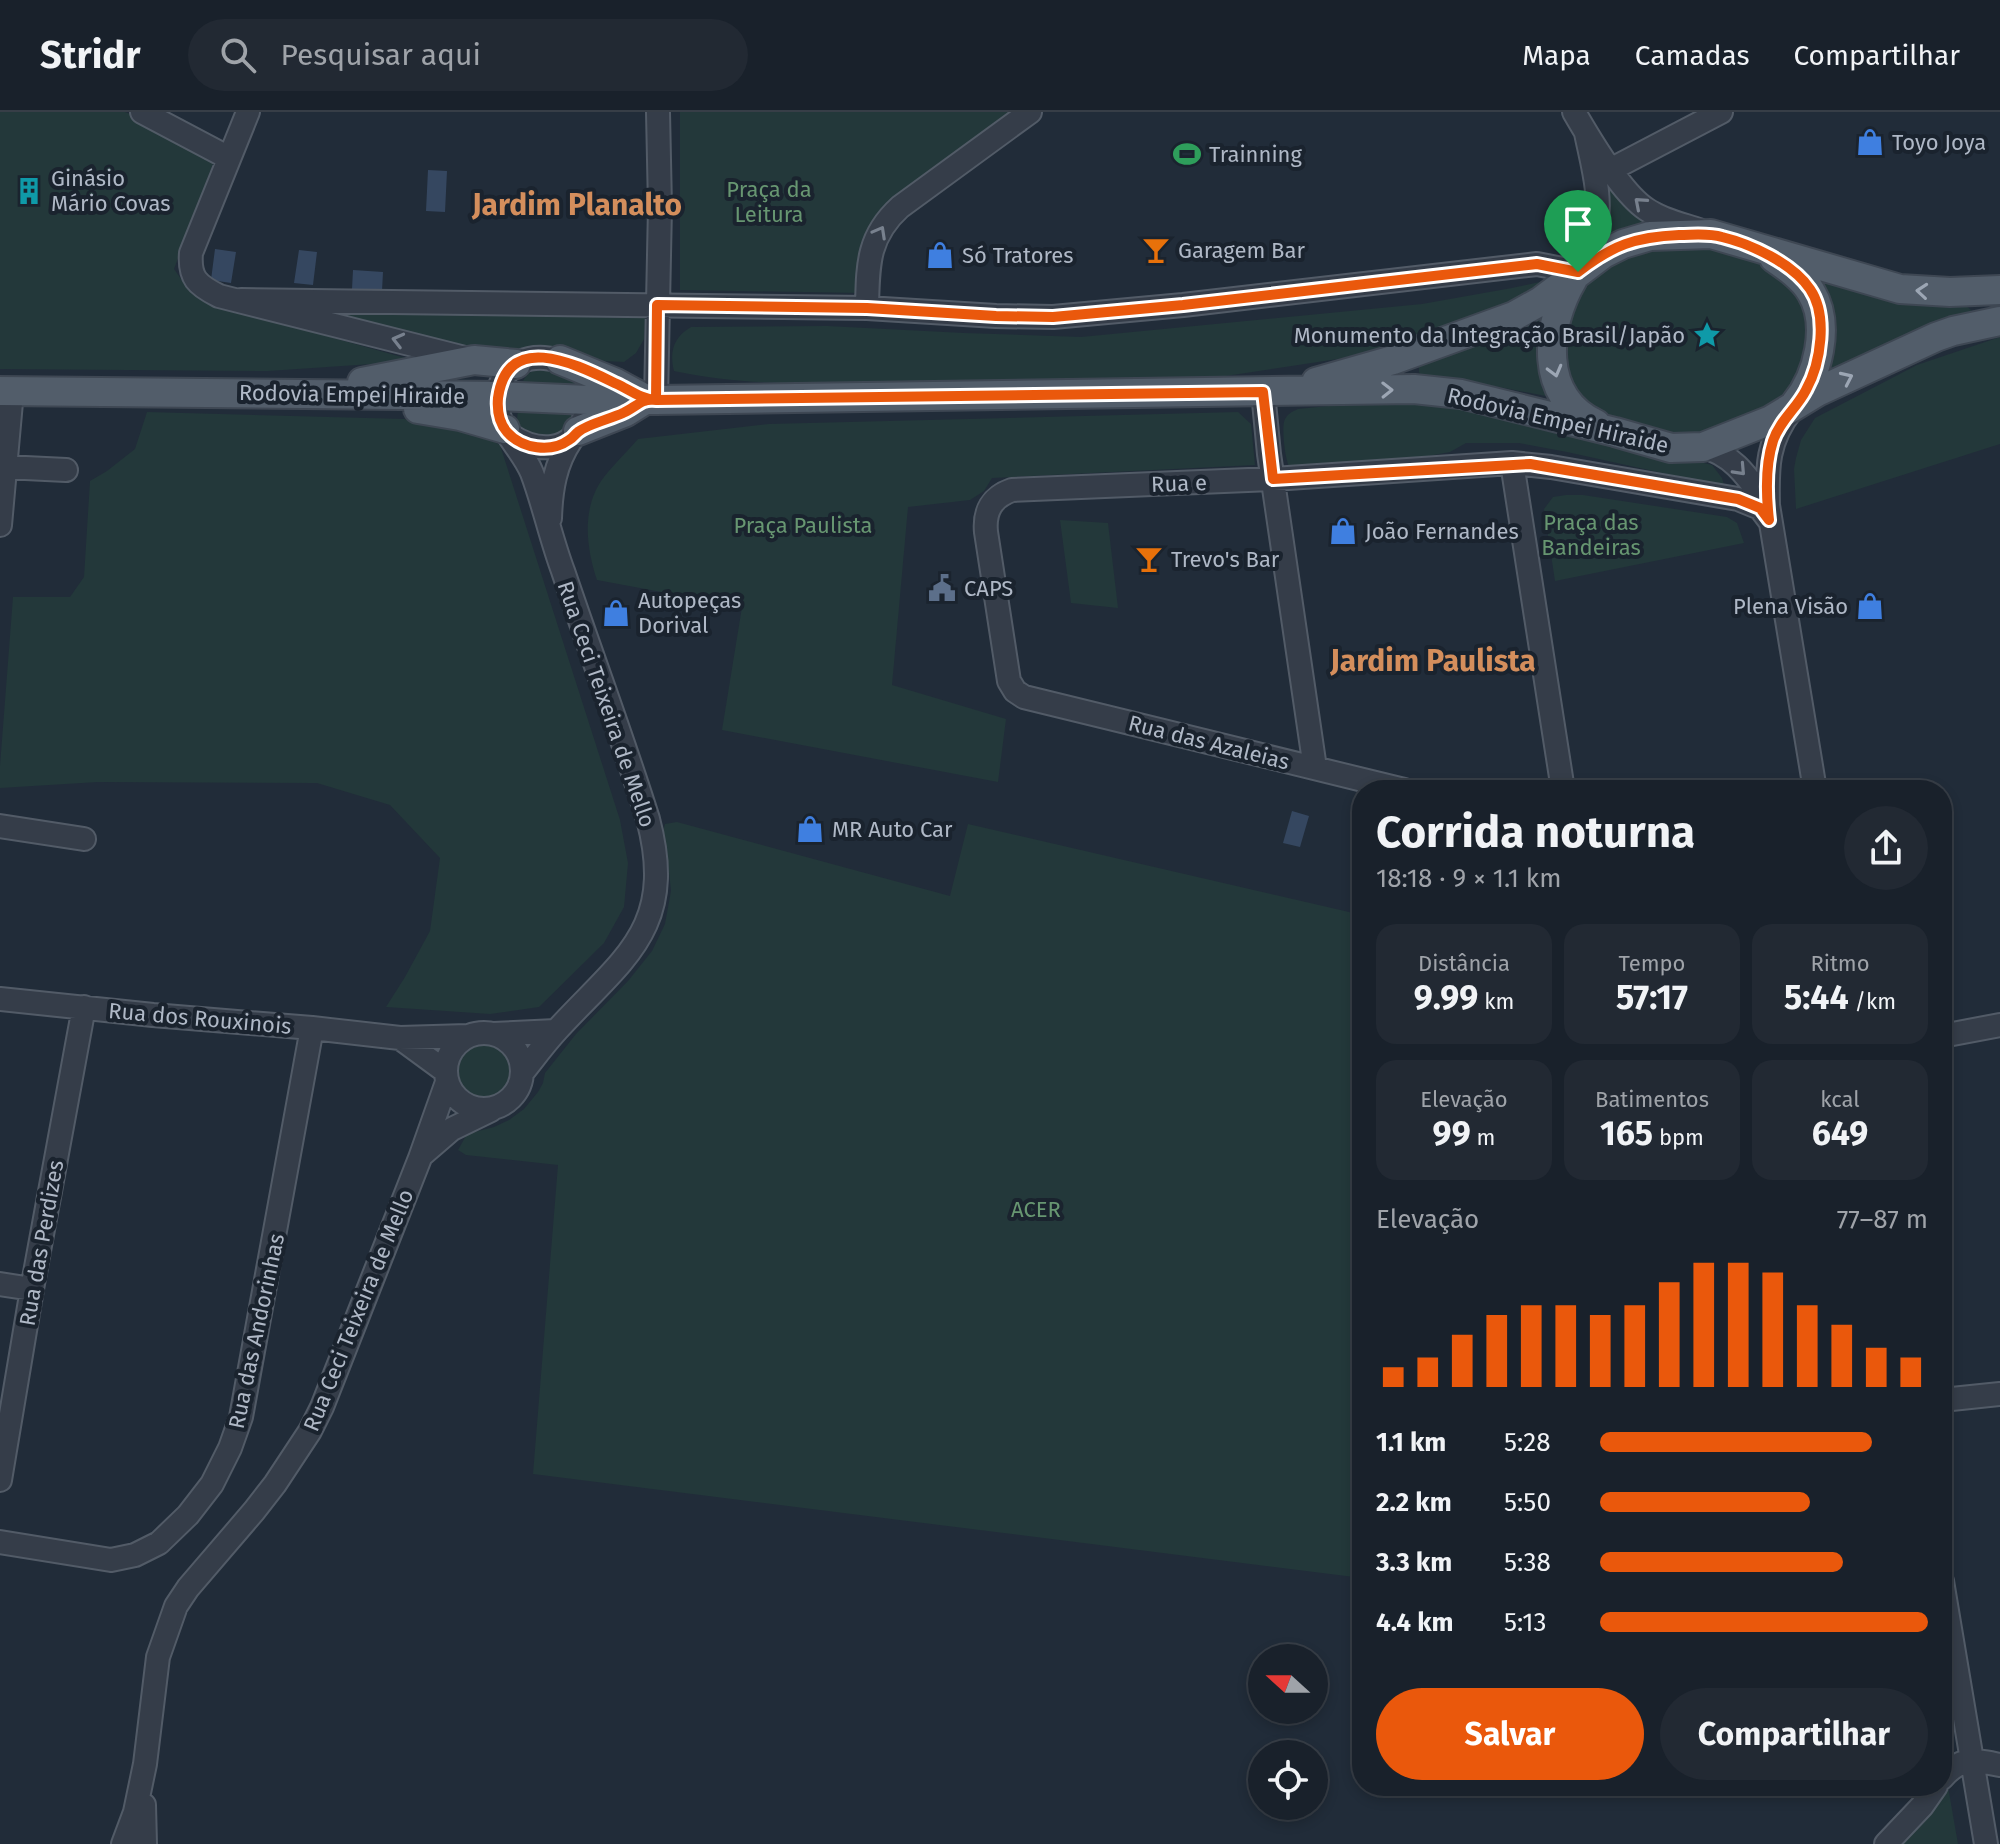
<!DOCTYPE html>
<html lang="pt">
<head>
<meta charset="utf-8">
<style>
	body { margin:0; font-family:"Fira Sans",sans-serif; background:#222933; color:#f1f3f6; height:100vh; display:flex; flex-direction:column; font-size:30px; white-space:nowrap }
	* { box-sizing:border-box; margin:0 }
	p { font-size:26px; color:#9fa3a9 }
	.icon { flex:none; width:44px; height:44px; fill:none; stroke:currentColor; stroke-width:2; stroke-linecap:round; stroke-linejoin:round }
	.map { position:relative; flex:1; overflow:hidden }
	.side { position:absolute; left:1352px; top:668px; width:600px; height:1016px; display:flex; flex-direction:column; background:#19212b; border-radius:32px; box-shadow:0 4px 12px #0003,0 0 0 2px #373e47 }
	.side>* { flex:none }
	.needle { width:52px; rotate:291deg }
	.fabs { position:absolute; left:1248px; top:1532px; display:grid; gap:16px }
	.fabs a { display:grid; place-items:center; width:80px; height:80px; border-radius:50%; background:#19212b; box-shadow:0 4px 12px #0003,0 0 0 2px #373e47; font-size:40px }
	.pin { position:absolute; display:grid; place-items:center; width:68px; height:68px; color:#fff; margin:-82px -34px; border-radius:50% 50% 50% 0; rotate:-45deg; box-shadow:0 0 8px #0007 }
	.pin .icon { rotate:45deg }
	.round { display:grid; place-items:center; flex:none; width:84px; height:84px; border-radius:42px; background:#222933 }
	.overview { display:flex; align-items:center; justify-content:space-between; height:136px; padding:0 24px }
	h1 { font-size:44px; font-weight:700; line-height:60px }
	.stats { display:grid; grid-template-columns:repeat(3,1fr); gap:12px; height:136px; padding:8px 24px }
	.stats div { display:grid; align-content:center; border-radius:20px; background:#222933; text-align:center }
	.stats b { font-size:34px; font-weight:700 }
	.stats small { font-size:22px; font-weight:400 }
	.stats p { font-size:22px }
	.chart { height:224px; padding:16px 24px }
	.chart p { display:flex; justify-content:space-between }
	.chart svg { width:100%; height:144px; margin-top:8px; stroke:#ea580c; stroke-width:6 }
	.primary-button { display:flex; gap:16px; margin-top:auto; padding:16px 24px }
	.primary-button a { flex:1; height:92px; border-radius:48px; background:#ea580c; color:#fff; font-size:32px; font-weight:700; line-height:92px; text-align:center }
	.primary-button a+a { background:#222933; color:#f1f3f6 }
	ul { padding:0 24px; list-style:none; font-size:26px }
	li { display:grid; grid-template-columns:128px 96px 1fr; align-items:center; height:60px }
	li i { height:20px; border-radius:10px; background:#ea580c }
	header { display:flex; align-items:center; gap:48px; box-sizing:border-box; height:112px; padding:0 40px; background:#19212b; border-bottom:2px solid #373e47 }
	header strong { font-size:38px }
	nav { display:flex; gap:44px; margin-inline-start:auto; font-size:28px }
	.search { width:560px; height:72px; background:#222933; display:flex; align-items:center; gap:20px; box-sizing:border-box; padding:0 28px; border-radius:44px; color:#9fa3a9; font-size:30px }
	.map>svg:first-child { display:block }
	.green { fill:#23383a }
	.water { fill:#354760 }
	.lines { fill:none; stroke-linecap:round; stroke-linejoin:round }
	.minor-casing { stroke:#525b67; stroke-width:26 }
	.major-casing { stroke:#3e4753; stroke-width:32 }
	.minor { stroke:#353d49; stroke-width:22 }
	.major { stroke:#525d6a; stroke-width:28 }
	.oneway { stroke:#78818e }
	.oneway2 { stroke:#9ca6b4 }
	.route-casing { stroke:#fff; stroke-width:16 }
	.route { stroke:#ea580c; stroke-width:10 }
	.labels { text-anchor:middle; stroke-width:8; stroke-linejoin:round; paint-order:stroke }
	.poi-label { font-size:22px; fill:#afb8c6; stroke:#1a232e; text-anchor:start }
	.park-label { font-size:22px; fill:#679671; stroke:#1a232e }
	.street-label { font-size:22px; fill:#afb8c6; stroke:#1a232e }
	.district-label { font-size:30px; font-weight:bold; fill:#d48e5c; stroke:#1a232e }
</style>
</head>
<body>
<header>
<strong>Stridr</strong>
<div class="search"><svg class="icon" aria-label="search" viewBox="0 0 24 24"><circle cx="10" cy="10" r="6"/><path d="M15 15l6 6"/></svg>Pesquisar aqui</div>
<nav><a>Mapa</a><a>Camadas</a><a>Compartilhar</a></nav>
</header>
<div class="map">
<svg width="2000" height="1732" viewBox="0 0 2000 1732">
	<rect width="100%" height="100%" fill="#212c39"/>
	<path class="green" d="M0,0H125L145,8L196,38L199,45L214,49L174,157L186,174L212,192L416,249L268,259L0,257Z
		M680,0H1022L897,88L863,181L680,178Z
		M1594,43L1676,115L1598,132Z
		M1708,131L1753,146L1779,162L1805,192L1808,222L1805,250L1783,289L1685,327L1599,302L1577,283L1563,246L1568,203L1590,165L1600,158L1630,144L1657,137Z
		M1814,163L1963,191L1971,198L1969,206L1823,265Z
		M1544,169L1529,184L1411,231L1364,243L1193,269L811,272C765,271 720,269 674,259C669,239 674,225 691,215L827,214L964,221L1081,225L1422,192L1512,176Z
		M317,199L645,206L644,227L636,241L624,250L605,249L572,242L549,234L528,236L514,242L476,240Z
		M1550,199L1556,286L1499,275L1422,265L1419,260V255C1427,247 1439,246 1449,243C1484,231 1517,215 1550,199Z
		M2000,225V332L1796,397L1794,357L1796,346L1801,328L1815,306L1917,253Z
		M551,254L576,269L578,276L521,273C528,258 536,256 551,254Z
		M1434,286L1712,353L1722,366L1724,373H1717L1567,340L1519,331H1466L1450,340L1310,366C1304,363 1296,361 1291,357C1285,352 1282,318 1284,310C1286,303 1291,300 1298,297L1397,287Z
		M518,298L572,301L569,315L551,329L521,318L517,307Z
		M147,300L404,307L461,312L500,333L620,708L628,751L624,795L604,831L539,895L490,902L386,895L405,865L430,819L440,746L390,693L317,671L98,670L0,676V654L13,485H70L84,465L90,369L107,359L135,337Z
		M1238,300L1251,312L1255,353L992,366L984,379L970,388L908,395L892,573L1006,607L998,670L722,618L742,495L597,468C586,435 581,395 604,365C614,352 627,340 638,327L769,312Z
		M1566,383H1583L1727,405L1737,411L1744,431L1555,469L1544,397L1553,385Z
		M1060,408L1108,411L1118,496L1071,491Z
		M677,710L950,784L968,712L1362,803V1466L533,1362L558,1053L466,1043L458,1038L467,1022L494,1015L509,1008L524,997L538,980L543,971L545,961L576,922L628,869L652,839L665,812L671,779L667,741L662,723L665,712Z
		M455 959a29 29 0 1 1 58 0a29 29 0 1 1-58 0Z
		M1947,1669L1958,1732H1898Z"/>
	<path class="water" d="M428,58L447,59L445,100L426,99Z
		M215,137L236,140L231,171L211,168Z
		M299,138L317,140L313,173L294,171Z
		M353,158L383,160L382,179L352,177Z
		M1292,699L1309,704L1300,735L1283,731Z"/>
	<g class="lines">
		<g class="minor-casing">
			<path id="minor" d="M142,0L229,46
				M248,0L191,141C189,166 197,173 219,184L469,247
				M1574,0C1589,26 1622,81 1646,97C1662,108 1681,112 1699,118
				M1612,57L1721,0
				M241,188L867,196L996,204L1053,205L1183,193L1537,152L1578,160C1584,146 1592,132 1595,118C1603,87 1592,51 1586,21
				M867,196C868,154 867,125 900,95L1030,0
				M1263,280L1269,342L1315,656
				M656,288L660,95L658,0
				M1792,297C1767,329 1767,355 1768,393L1815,678
				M510,323C537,341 571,342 584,307
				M1703,335C1734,342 1750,369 1768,393
				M1512,351L1563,678
				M5,355L66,358
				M550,406C551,377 555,352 571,328
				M0,413L12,279
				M1404,678L1024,585L1015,579L1009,569L986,420C984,399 992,385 1012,378L1273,367L1512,351L1551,355L1738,387L1760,396L1769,408
				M0,714L84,727
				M0,887L153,903L312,916L400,926L467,924
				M446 959a38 38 0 1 1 76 0a38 38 0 1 1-76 0Z
				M493,922L556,919
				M1942,924L2000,913
				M400,926L445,959
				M522,961C534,946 545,931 557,918C623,846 677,817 648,707C622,624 591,542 563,459C551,427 544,393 532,361C523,338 500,320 498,297C494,249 535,235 572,254
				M423,1042L452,1017L491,998
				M0,1172L32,1177
				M1942,1288L2000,1282
				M0,1368L32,1177L84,895
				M0,1430L111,1448L135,1443L159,1431L188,1403L212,1372L230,1336L241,1305L312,916
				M1942,1469L1986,1732
				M1942,1666C1961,1644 1974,1648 2000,1653
				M144,1693L145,1732
				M123,1732L135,1700L145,1652L158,1545L176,1494L188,1476L254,1399L275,1372L310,1319L322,1295L420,1046L447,970
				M1886,1732L1922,1694L1936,1674"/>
		</g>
		<g class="major-casing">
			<path id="major" d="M1774,146C1787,155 1803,166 1811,180C1831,213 1818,264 1795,292
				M1573,167C1545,214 1538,285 1596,312
				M560,248L616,271L642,285
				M362,270L474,248L516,252
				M1316,270L1393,248L1514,204L1541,189L1603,142L1623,132L1650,124L1711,122L1900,177L1950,180L2000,178
				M0,279L499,284L588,288H656L1414,277L1461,282L1615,320L1671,336L1703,335L1771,308L1817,280L1936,225L1953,219L2000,209
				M418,297L460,304L505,317
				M578,319L626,300L642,290"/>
		</g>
		<use href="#minor" class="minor"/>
		<use href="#major" class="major"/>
	</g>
	<defs><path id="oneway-chevron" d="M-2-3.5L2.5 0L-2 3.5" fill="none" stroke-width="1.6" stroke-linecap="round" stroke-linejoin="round" transform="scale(2)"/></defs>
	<g class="oneway">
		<use href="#oneway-chevron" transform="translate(1640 91) rotate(-139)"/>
		<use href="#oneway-chevron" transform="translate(880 120) rotate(-61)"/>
		<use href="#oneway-chevron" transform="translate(398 228) rotate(-166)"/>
		<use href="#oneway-chevron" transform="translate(1740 358) rotate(47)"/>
	</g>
	<g class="oneway2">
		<use href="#oneway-chevron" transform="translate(1922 179) rotate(-175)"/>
		<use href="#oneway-chevron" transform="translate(1555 259) rotate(75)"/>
		<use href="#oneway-chevron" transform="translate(1847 266) rotate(-25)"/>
		<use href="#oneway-chevron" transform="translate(1387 278) rotate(-1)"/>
	</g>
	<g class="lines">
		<g class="route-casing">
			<path id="route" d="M1578,160L1537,152L1183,193L1053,205L996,204L867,196L657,193L656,288C641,287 630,278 617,272C579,254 508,216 498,286C497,298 499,311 507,320C522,337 551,341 569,328C573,326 575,322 578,320C588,312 610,307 623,301C630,298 637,292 644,289C649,287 652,288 656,288L1263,280L1273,367L1530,352L1738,387L1760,396L1769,408C1766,382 1765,354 1773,329C1780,308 1797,296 1806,278C1821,251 1828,203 1810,177C1792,151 1751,132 1722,125C1708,121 1694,123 1679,123C1635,125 1613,133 1578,160"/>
		</g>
		<use href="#route" class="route"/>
	</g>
	<defs>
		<g id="shop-bare" transform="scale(2.16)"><path d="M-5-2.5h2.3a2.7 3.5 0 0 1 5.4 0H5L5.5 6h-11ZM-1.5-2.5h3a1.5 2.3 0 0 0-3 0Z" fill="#3f7fe0" stroke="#1a232e" stroke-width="2.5" paint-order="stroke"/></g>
		<g id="stadium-bare" transform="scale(2.16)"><path d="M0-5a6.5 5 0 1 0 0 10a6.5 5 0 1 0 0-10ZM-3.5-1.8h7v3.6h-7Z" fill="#2e9e5b" stroke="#1a232e" stroke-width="2.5" paint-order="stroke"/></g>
		<g id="building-bare" transform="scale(2.16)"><path d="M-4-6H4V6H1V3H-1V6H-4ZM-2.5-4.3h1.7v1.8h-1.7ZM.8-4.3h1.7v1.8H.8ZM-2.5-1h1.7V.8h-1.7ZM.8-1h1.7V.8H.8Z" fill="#0f9aa8" stroke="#1a232e" stroke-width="2.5" paint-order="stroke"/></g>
		<g id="bar-bare" transform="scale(2.16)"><path d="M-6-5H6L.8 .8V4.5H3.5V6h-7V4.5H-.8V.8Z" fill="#e8710a" stroke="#1a232e" stroke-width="2.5" paint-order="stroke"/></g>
		<g id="sight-bare" transform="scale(2.16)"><path d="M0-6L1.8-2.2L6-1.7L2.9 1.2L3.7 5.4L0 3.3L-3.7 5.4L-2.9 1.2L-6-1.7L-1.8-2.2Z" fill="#0f9aa8" stroke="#1a232e" stroke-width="2.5" paint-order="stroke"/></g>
		<g id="civic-bare" transform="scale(2.16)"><path d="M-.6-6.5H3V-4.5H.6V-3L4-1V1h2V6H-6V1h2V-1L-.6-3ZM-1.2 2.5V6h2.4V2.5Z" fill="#5c6f8a" stroke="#1a232e" stroke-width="2.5" paint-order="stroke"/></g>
	</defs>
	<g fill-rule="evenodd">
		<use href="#shop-bare" x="1870" y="30"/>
		<use href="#stadium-bare" x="1187" y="42"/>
		<use href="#building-bare" x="29" y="79"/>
		<use href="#bar-bare" x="1156" y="138"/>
		<use href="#shop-bare" x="940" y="143"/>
		<use href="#sight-bare" x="1707" y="223"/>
		<use href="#shop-bare" x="1343" y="419"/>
		<use href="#bar-bare" x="1149" y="447"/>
		<use href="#civic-bare" x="942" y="476"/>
		<use href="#shop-bare" x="1870" y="494"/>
		<use href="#shop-bare" x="616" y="501"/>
		<use href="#shop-bare" x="810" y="717"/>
	</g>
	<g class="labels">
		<g class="poi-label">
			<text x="1892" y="38">Toyo Joya</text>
			<text x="1209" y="50">Trainning</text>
			<text x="51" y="74">Ginásio<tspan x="51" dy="25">Mário Covas</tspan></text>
			<text x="1178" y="146">Garagem Bar</text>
			<text x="962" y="151">Só Tratores</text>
			<text x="1685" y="231" text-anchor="end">Monumento da Integração Brasil/Japão</text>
			<text x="1365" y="427">João Fernandes</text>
			<text x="1171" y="455">Trevo's Bar</text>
			<text x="964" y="484">CAPS</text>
			<text x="638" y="496">Autopeças<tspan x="638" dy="25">Dorival</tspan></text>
			<text x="1848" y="502" text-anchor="end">Plena Visão</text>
			<text x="832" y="725">MR Auto Car</text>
		</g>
		<g class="park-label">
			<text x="769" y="85">Praça da<tspan x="769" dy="25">Leitura</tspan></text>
			<text x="1591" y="418">Praça das<tspan x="1591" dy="25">Bandeiras</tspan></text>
			<text x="803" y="421">Praça Paulista</text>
			<text x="1036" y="1105">ACER</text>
		</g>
		<g class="street-label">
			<text transform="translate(352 282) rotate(1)" y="8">Rodovia Empei Hiraide</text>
			<text transform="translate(1558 308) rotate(13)" y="8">Rodovia Empei Hiraide</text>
			<text transform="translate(1179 371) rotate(-2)" y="8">Rua e</text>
			<text transform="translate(607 592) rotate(71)" y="8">Rua Ceci Teixeira de Mello</text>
			<text transform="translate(1209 630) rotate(14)" y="8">Rua das Azaleias</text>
			<text transform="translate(200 906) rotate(5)" y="8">Rua dos Rouxinois</text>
			<text transform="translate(41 1131) rotate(-80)" y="8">Rua das Perdizes</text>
			<text transform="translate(358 1198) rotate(-68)" y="8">Rua Ceci Teixeira de Mello</text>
			<text transform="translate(256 1219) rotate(-78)" y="8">Rua das Andorinhas</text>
		</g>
		<g class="district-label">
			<text x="577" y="103">Jardim Planalto</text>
			<text x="1433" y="559">Jardim Paulista</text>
		</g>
	</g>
</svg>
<div class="fabs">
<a><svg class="needle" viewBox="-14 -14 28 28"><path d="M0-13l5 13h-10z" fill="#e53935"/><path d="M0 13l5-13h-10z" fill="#9fa3a9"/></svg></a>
<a><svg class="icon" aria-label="locate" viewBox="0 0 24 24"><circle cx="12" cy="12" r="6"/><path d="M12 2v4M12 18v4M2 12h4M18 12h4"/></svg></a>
</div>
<div class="pin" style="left:1578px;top:160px;background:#1e9e55"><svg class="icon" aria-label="arrive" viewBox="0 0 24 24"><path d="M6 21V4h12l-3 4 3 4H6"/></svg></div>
<section class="side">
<div class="overview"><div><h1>Corrida noturna</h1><p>18:18 · 9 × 1.1 km</p></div><a class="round"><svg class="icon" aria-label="share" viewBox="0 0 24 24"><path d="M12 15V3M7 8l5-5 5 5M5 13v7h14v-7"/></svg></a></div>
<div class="stats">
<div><p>Distância</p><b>9.99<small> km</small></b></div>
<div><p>Tempo</p><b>57:17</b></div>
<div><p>Ritmo</p><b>5:44<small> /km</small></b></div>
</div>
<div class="stats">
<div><p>Elevação</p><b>99<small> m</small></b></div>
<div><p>Batimentos</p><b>165<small> bpm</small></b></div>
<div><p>kcal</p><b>649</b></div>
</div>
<div class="chart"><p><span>Elevação</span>77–87 m</p>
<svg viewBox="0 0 160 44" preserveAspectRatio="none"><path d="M5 44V38M15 44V35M25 44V28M35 44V22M45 44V19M55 44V19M65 44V22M75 44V19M85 44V12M95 44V6M105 44V6M115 44V9M125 44V19M135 44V25M145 44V32M155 44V35"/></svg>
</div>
<ul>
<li><b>1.1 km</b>5:28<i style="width:83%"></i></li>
<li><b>2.2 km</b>5:50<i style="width:64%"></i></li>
<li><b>3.3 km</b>5:38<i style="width:74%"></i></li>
<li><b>4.4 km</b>5:13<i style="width:100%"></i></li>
</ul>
<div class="primary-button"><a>Salvar</a><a>Compartilhar</a></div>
</section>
</div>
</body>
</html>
